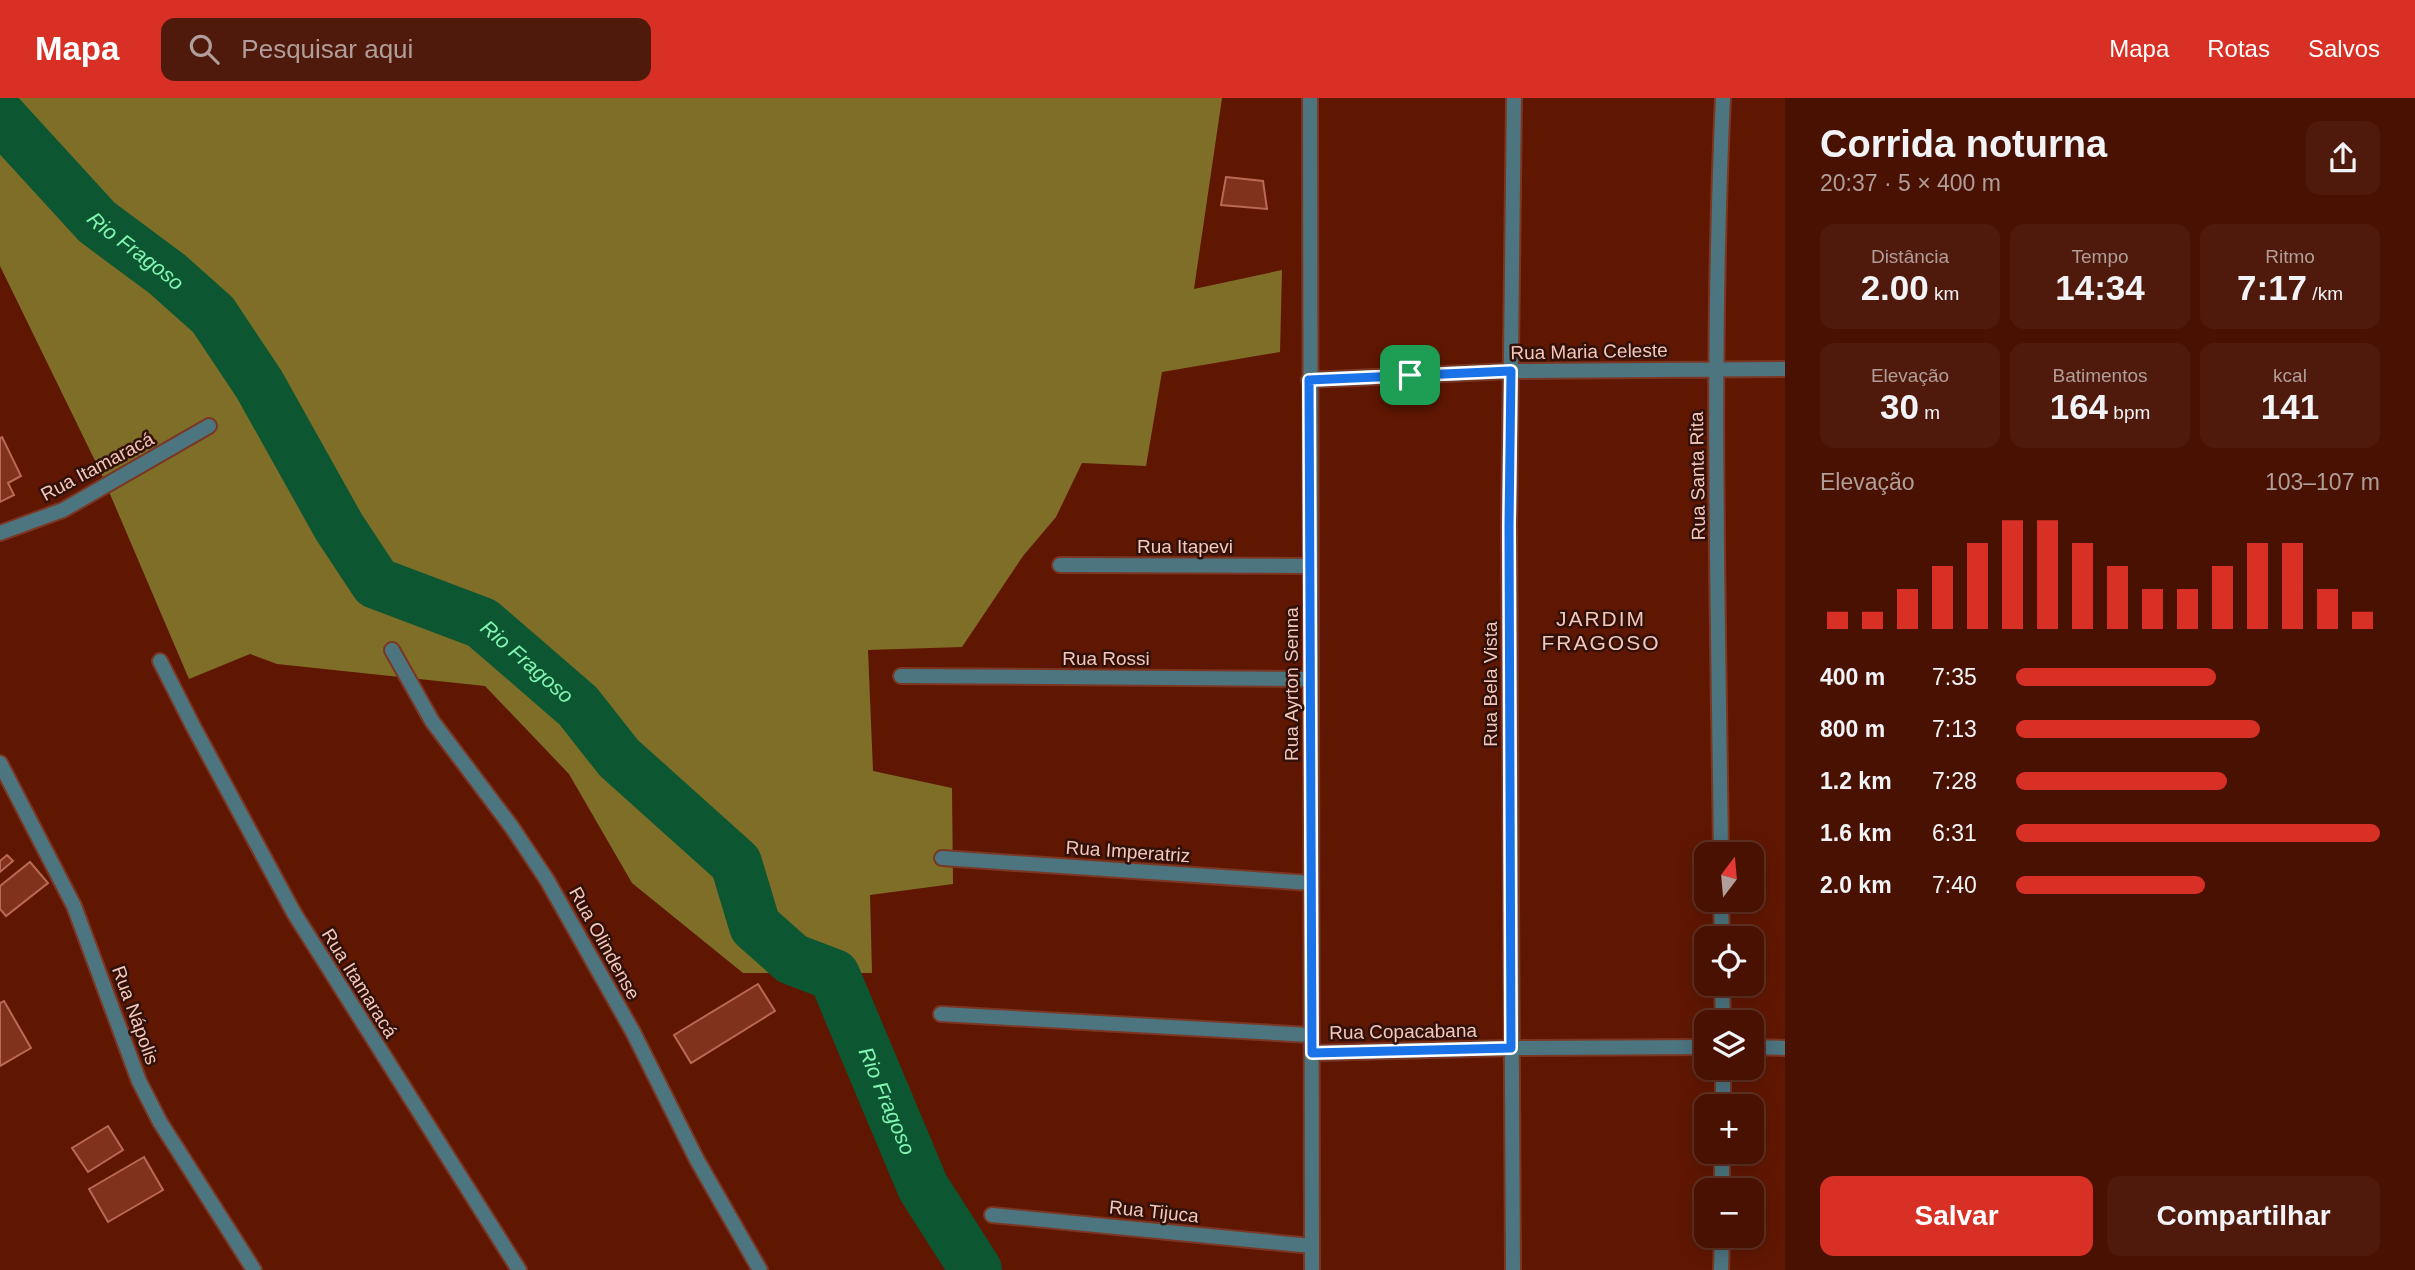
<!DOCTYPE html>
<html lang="pt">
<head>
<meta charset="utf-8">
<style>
	body { margin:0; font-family:Helvetica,sans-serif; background:#4f1a0c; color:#f1f3f6; height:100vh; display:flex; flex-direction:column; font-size:26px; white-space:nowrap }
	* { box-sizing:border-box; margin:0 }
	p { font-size:23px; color:#b19d99 }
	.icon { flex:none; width:38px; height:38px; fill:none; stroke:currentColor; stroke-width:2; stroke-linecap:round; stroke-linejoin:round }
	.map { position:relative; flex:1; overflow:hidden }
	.panel { display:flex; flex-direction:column; background:#481102; width:630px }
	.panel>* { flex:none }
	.needle { width:46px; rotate:16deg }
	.controls { position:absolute; left:1694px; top:744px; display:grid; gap:14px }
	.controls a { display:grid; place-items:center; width:70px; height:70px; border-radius:14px; background:#481102; box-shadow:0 4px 18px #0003,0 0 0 2px #603124; font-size:35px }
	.pin { position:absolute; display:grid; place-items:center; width:60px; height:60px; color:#fff; margin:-30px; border-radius:14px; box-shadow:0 4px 10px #0006 }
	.round { display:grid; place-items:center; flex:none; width:74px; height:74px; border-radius:14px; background:#4f1a0c }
	.headline { display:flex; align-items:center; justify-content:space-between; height:119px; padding:0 35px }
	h1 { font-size:38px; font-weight:800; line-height:52px }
	.metrics { display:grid; grid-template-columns:repeat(3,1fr); gap:10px; height:119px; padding:7px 35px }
	.metrics div { display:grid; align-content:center; border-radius:14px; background:#4f1a0c; text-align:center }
	.metrics b { font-size:35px; font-weight:800 }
	.metrics small { font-size:19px; font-weight:400 }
	.metrics p { font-size:19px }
	.chart { height:196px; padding:14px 35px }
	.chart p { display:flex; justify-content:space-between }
	.chart svg { width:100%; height:126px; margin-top:7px; stroke:#d93025; stroke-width:6 }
	.cta { display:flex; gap:14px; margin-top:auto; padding:14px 35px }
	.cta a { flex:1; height:80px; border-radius:14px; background:#d93025; color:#fff; font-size:28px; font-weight:800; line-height:80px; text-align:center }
	.cta a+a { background:#4f1a0c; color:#f1f3f6 }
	ul { padding:0 35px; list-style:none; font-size:23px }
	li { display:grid; grid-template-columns:112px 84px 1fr; align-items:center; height:52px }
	li i { height:18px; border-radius:9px; background:#d93025 }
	header { display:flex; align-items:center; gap:42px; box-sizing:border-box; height:98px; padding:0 35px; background:#d93025; color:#fff }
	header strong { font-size:33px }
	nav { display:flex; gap:38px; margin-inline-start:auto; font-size:24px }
	.search { width:490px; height:63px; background:#4f1a0c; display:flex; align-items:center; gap:18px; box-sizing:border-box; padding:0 24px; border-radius:14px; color:#b19d99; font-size:26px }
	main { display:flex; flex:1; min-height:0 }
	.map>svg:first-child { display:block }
	.forest { fill:#7f6e28 }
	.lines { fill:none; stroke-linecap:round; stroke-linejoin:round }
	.river { stroke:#0c5632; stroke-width:52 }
	.building { fill:#80321d; stroke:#ba6954; stroke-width:2 }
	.street-casing { stroke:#7b3723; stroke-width:18 }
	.street { stroke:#4c7580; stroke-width:14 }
	.route-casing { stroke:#fff; stroke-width:14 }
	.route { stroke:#1a73e8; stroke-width:9 }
	.labels { text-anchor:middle; stroke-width:5; stroke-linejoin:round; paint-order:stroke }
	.street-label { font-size:19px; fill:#f4c7bb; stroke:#311109 }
	.water-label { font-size:21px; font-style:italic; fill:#83f7b2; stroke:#311109 }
	.neighbourhood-label { font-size:21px; letter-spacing:2px; fill:#f4c7bb; stroke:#311109 }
</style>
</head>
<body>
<header>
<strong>Mapa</strong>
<div class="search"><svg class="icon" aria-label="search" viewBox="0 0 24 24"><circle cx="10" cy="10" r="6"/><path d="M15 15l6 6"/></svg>Pesquisar aqui</div>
<nav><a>Mapa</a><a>Rotas</a><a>Salvos</a></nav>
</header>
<main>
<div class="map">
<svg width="1785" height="1172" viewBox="0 0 1785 1172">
	<rect width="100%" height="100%" fill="#601702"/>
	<path class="forest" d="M0,0H1222L1194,191L1282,172L1280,254L1162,274L1146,368L1082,365L1056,419L1023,458L962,549L868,552L873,673L952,690L953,786L870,797L872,875H743L632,785L569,676L485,588L277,566L250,556L189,581L101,375L0,168Z"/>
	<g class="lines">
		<path class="river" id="s1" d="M0,18L97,124L167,176L213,217L259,286L339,429L376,485L482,525L578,608L619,660L736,765L755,828L792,861L834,877L923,1089L976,1172"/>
	</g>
	<path class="building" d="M1226,79L1263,83L1267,111L1221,107Z
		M2,339L21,378L8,385L14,397L0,404V340Z
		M7,757L13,763L0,774V763Z
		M30,764L48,785L6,818L0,811V788Z
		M758,886L775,913L691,965L674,937Z
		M4,903L31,950L0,968V905Z
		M108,1028L123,1052L88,1074L72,1050Z
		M144,1059L163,1092L108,1124L89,1091Z"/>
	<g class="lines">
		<g class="street-casing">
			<path id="street" d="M1310,0L1312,1172
				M1309,282L1511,273L1785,271
				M0,435L63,412L209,328
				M1060,467L1310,468
				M392,552L432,623L511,728L547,782L633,934L697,1062L760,1172
				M160,563L193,628L294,815L519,1172
				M901,578L1310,581
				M0,665L74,808L139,983L160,1024L254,1172
				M1721,756C1718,504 1711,252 1723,0
				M942,760L1311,785
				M1721,802L1722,840
				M1722,886L1723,924
				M941,916L1310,937
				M1752,949L1785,950
				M1312,955L1511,950L1706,949
				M1723,1008V970
				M1722,1092V1054
				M992,1117L1312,1148
				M1513,1172L1509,427L1514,0
				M1721,1172L1722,1138"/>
		</g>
		<use href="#street" class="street"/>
	</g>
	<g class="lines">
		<g class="route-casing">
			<path id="route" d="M1511,273L1509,427L1511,950L1312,955L1309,282Z"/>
		</g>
		<use href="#route" class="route"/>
	</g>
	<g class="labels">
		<g class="street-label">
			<text transform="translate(1589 253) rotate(-1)" y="7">Rua Maria Celeste</text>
			<text transform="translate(97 368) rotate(-28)" y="7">Rua Itamaracá</text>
			<text transform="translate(1697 378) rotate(-91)" y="7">Rua Santa Rita</text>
			<text x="1185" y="455">Rua Itapevi</text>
			<text x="1106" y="567">Rua Rossi</text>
			<text transform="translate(1291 586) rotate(-90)" y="7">Rua Ayrton Senna</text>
			<text transform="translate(1490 586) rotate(-90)" y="7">Rua Bela Vista</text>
			<text transform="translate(1128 753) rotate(4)" y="7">Rua Imperatriz</text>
			<text transform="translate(605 845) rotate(61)" y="7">Rua Olindense</text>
			<text transform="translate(360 885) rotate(58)" y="7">Rua Itamaracá</text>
			<text transform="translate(136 917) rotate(70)" y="7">Rua Nápolis</text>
			<text transform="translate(1403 933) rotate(-1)" y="7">Rua Copacabana</text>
			<text transform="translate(1154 1113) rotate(6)" y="7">Rua Tijuca</text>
		</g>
		<g class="water-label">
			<text dy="7" stroke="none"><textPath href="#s1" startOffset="192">Rio Fragoso</textPath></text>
			<text dy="7" stroke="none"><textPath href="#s1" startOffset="779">Rio Fragoso</textPath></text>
			<text dy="7" stroke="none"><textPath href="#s1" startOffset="1367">Rio Fragoso</textPath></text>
		</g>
		<g class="neighbourhood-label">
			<text x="1601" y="528">JARDIM<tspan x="1601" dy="24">FRAGOSO</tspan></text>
		</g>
	</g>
</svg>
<div class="controls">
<a><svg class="needle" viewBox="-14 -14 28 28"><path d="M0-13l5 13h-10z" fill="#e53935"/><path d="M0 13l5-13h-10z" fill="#b19d99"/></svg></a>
<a><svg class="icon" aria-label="locate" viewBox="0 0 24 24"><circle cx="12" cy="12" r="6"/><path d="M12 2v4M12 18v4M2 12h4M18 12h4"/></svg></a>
<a><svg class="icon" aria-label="layers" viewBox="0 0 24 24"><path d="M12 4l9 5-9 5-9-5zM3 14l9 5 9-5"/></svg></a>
<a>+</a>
<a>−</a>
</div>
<div class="pin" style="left:1410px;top:277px;background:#1e9e55"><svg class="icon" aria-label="arrive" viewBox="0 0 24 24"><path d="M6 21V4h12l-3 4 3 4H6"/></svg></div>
</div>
<section class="panel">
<div class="headline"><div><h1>Corrida noturna</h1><p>20:37 · 5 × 400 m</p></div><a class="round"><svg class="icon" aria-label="share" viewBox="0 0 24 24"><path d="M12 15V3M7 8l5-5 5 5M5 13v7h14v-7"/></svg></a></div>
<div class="metrics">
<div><p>Distância</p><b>2.00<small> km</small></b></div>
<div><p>Tempo</p><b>14:34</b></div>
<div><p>Ritmo</p><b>7:17<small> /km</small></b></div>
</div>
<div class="metrics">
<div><p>Elevação</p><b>30<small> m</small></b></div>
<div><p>Batimentos</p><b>164<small> bpm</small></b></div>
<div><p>kcal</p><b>141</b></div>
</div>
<div class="chart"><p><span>Elevação</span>103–107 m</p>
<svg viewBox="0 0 160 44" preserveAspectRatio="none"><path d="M5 44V38M15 44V38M25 44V30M35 44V22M45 44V14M55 44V6M65 44V6M75 44V14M85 44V22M95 44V30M105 44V30M115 44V22M125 44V14M135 44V14M145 44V30M155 44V38"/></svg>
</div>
<ul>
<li><b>400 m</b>7:35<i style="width:55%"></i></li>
<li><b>800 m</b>7:13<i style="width:67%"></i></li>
<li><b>1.2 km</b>7:28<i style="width:58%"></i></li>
<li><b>1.6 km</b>6:31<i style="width:100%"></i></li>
<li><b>2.0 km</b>7:40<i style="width:52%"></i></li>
</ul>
<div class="cta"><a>Salvar</a><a>Compartilhar</a></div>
</section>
</main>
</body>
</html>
